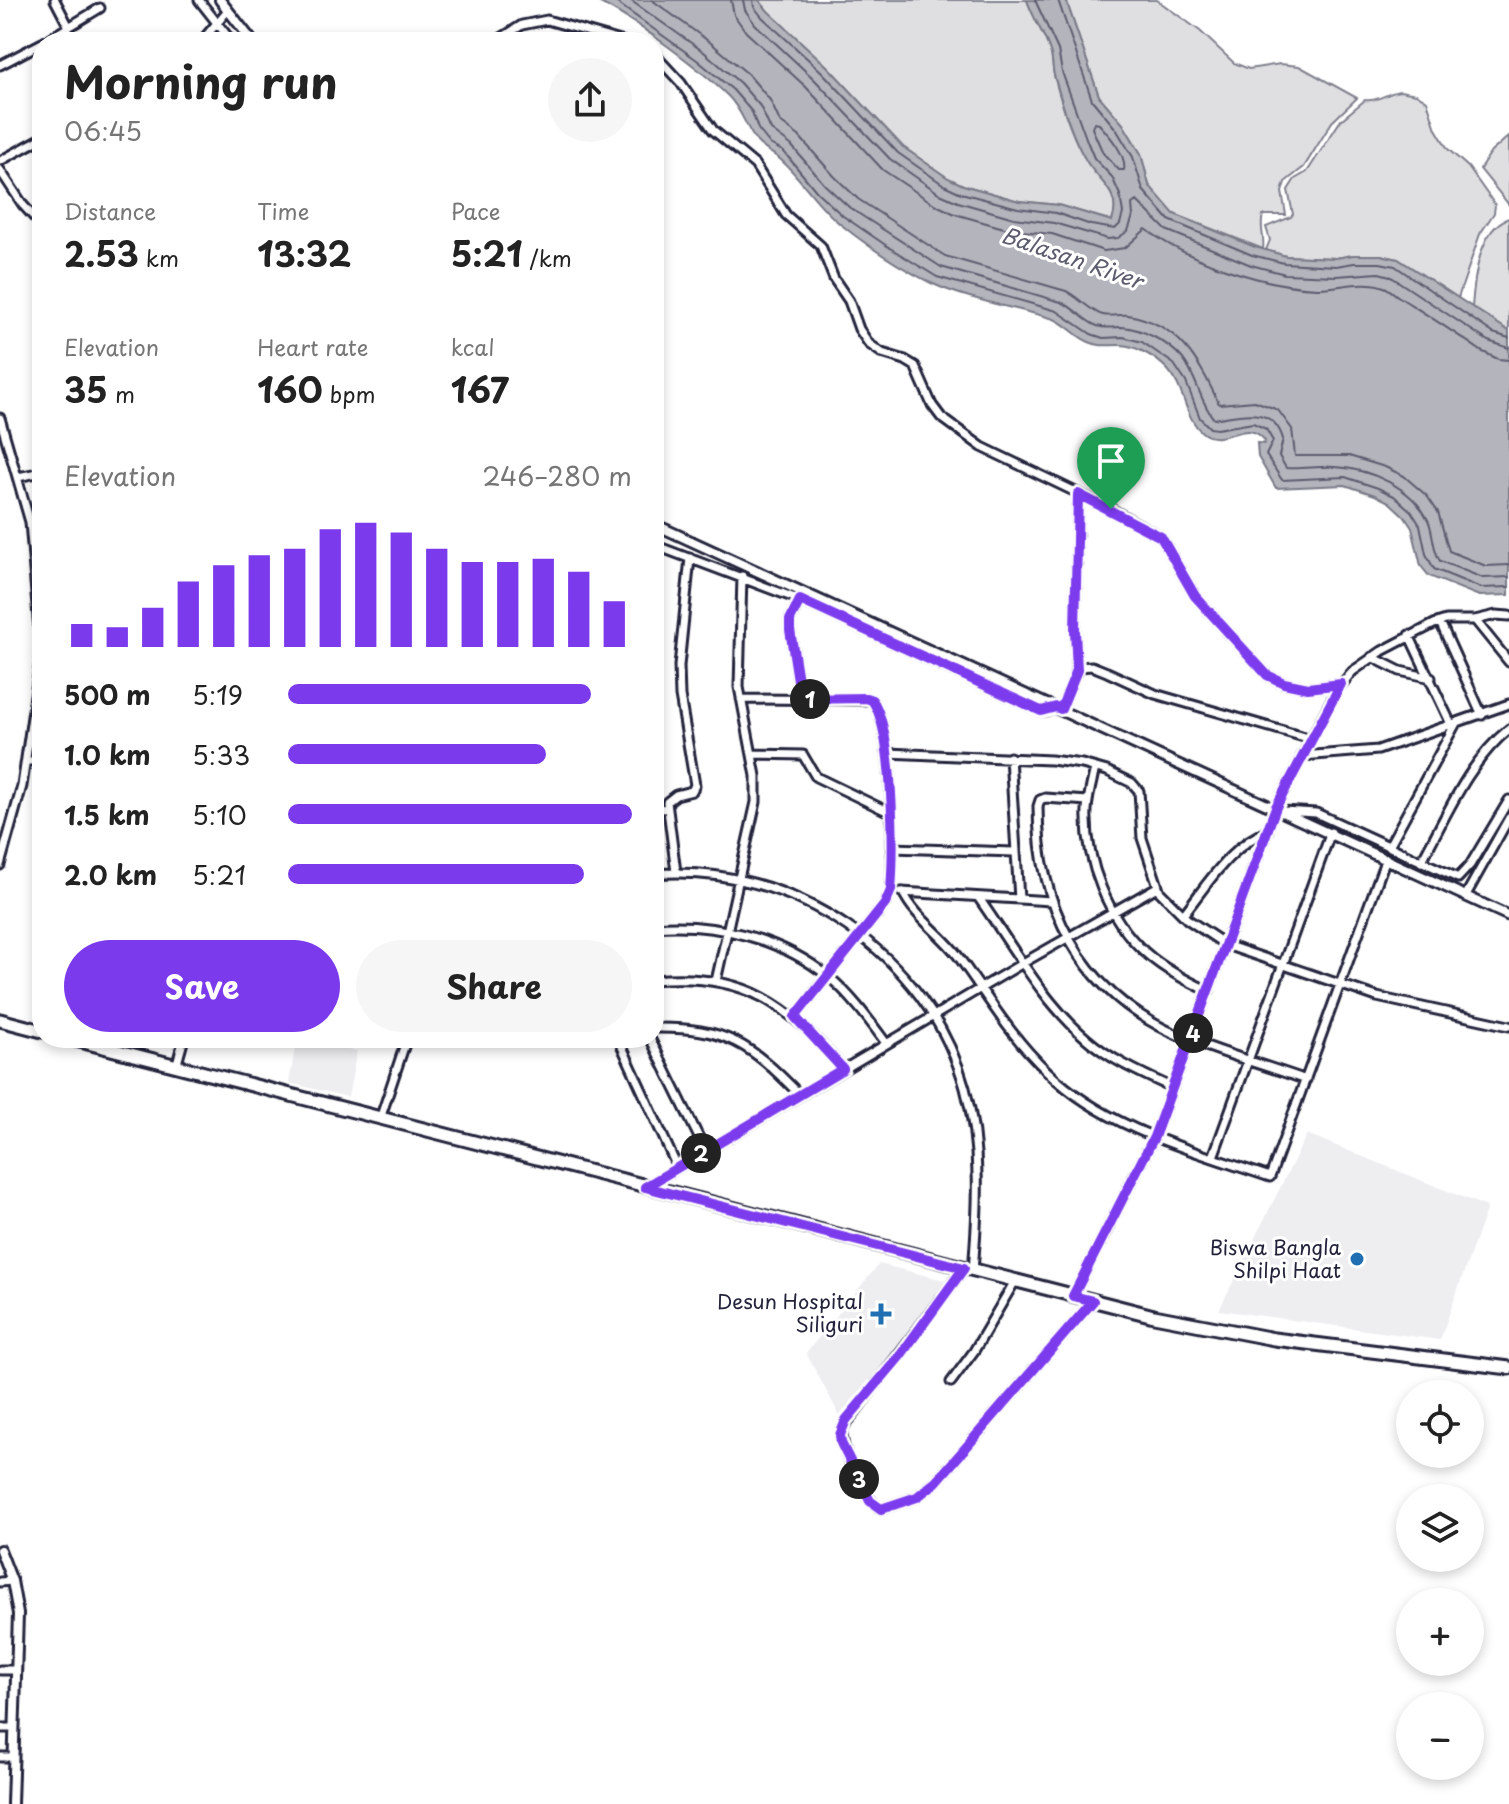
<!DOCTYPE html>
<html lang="en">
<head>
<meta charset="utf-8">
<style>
	body { margin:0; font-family:"Playpen Sans",sans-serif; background:#f6f6f6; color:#222; height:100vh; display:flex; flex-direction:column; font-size:30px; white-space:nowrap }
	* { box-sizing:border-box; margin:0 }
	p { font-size:26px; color:#767676 }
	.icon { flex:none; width:44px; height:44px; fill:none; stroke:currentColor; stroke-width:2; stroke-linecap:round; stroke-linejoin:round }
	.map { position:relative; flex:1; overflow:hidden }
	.details { position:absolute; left:32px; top:32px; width:632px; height:1016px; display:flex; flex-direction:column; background:#fff; border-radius:32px; box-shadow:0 4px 12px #0003 }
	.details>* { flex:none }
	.buttons { position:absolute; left:1396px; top:1380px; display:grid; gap:16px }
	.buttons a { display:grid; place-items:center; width:88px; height:88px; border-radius:50%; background:#fff; box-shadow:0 4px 12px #0003; font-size:40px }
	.pin { position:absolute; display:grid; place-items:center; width:68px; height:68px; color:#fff; margin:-82px -34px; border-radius:50% 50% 50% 0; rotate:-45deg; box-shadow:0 0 8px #0007 }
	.pin .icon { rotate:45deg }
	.km { position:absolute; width:40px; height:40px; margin:-20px; border-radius:50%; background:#222; color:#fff; font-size:22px; line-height:40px; text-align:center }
	.round { display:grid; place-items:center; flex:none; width:84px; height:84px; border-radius:42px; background:#f6f6f6 }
	.summary { display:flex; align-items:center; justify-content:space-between; height:136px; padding:0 32px }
	h1 { font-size:44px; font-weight:700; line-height:60px }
	.stats { display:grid; grid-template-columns:repeat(3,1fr); gap:12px; height:136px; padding:8px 32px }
	.stats div { display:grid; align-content:center }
	.stats b { font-size:34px; font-weight:700 }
	.stats small { font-size:22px; font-weight:400 }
	.stats p { font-size:22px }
	.chart { height:224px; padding:16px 32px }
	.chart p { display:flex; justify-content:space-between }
	.chart svg { width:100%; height:144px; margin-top:8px; stroke:#7c3aed; stroke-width:6 }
	.cta { display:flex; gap:16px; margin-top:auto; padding:16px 32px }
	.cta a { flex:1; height:92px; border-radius:48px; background:#7c3aed; color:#fff; font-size:32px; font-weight:700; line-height:92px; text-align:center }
	.cta a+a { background:#f6f6f6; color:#222 }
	ul { padding:0 32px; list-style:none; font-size:26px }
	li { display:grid; grid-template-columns:128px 96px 1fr; align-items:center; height:60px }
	li i { height:20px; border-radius:10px; background:#7c3aed }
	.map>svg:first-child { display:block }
	.built { fill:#eeeef1 }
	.green { fill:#dfdfe2; stroke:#80808e; stroke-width:2 }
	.water { fill:#b4b4bc; stroke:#7a7a88; stroke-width:2 }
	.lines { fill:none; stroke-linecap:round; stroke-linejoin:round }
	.shore { stroke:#5c5c6f; stroke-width:2 }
	.minor-casing { stroke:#22223b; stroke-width:13 }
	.tertiary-casing { stroke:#22223b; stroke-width:14 }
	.primary-casing { stroke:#22223b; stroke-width:17 }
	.minor { stroke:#fff; stroke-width:7 }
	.tertiary { stroke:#fff; stroke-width:8 }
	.primary { stroke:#fff; stroke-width:11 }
	.route-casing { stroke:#fff; stroke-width:16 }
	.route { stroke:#7c3aed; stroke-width:10 }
	.poi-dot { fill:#1f6fb2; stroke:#fff; stroke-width:3 }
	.labels { text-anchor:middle; stroke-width:6; stroke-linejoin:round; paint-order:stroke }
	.poi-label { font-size:20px; fill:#22223b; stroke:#fff; text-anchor:end }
	.water-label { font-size:22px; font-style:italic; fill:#5c5c6f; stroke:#fff }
</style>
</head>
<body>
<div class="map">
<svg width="1509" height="1804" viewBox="0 0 1509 1804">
	<rect width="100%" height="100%" fill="#fff"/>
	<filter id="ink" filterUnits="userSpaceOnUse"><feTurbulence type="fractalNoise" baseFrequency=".0125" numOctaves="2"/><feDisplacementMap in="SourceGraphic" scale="16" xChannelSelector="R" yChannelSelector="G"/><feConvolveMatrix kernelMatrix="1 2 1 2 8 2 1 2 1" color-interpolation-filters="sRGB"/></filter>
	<g filter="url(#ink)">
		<path class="built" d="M296,1043L357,1051L348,1097L289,1083Z
			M1307,1134L1487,1207L1440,1340L1219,1310Z
			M879,1264L948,1281L901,1347L841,1418L806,1353Z"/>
		<path class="green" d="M759,0H1027C1033,18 1044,33 1050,51C1053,58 1052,67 1054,75C1061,103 1072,138 1087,162C1100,183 1121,192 1113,221L1058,205L1019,201L963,185L948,178L903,147L828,67L767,11Z
			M1066,0H1157L1200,31L1234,63L1249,69L1280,64L1299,66L1357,98L1332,122L1304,167L1285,182L1282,192L1286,215H1263C1259,227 1265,237 1263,249L1174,214L1160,201L1149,185L1141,154L1123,124L1099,96Z
			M1400,91L1416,94L1427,101L1436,129L1448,149L1468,167L1495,205L1494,213L1480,234L1458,298L1398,259L1381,255H1353L1336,258L1286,256L1266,250L1270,240L1266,227L1291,217L1293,214L1288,190L1295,179L1307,172L1341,120L1365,100C1378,102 1388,92 1400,91Z
			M1509,136V205L1480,169L1491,152Z
			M1509,218V331L1472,307C1474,280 1479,228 1509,218Z"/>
		<path class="water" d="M594,0H759L768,11L828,67L903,147L948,178L963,185L1019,201L1058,205L1112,221C1122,193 1100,183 1087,162C1072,138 1062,103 1054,75C1052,67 1053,59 1050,51C1044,33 1033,18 1027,0H1066L1099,96L1123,124L1141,154L1149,185L1174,214L1255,247L1286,256L1336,258L1353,255H1381L1398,259L1509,331V595L1479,596L1429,576L1421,566L1412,528L1404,516L1389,502L1375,495L1345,485L1276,488L1258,457L1257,443L1264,444L1265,441C1248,416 1223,448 1203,433C1184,418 1185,388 1168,370C1157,358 1136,345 1120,345C1108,345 1100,347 1089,342C1076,337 1068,325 1054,319C1016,308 965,299 931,283C899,267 866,245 839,223C816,204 802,179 781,160C773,153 764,150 757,142C745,127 743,111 728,96C697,66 633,18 594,0Z"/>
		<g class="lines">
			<path class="shore" d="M613,0L697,60L733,90L752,112L758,129L770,144L784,152L817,192L843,216L890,248L937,277L1057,311L1091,334L1103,338L1123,337L1142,342L1174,364L1186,382L1200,418L1210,428L1217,429L1253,423L1266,429L1273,441L1266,455L1282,480L1345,477L1378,488L1394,496L1411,511L1420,525L1426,554L1434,569L1481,588L1509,587
				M630,0L704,52L740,83L760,106L771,130L791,145L825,185L850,208L941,267L1061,302C1075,308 1084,321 1097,326C1106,329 1113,327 1122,327C1142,328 1169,343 1182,358C1197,376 1200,403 1214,419C1240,415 1273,404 1283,439L1279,456L1286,468C1303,469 1319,466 1335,467C1370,469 1412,487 1428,520C1434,533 1432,549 1440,561L1483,578L1509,577
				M652,0L711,43L748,74L770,100L780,122L799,136L834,176L858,199L945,256L1066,291C1078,297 1093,313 1103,315C1111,317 1120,314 1128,315C1180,324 1199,361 1219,404L1255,401L1278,410L1292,429L1295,456H1349L1385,467L1404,476L1427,496L1438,512L1449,551L1486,566L1509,565
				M731,0L734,15L746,32L806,87L883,170L934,204L955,214L1011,230L1052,234L1104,251L1125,248L1146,229C1187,261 1265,286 1317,288C1338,288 1365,279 1384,287C1390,289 1394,294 1399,297C1427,315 1454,332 1481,351L1498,359L1509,360
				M743,0L745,10L755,24L814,79L890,159L940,194L958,202L1014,218L1054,223L1108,239L1118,238L1128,231L1133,216L1132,204L1137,201L1166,230L1251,265L1285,274L1336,276L1379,273L1390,276L1488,341L1509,348
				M753,0L754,7L762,17L822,72L898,153L944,185L961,193L1018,208L1056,213L1091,225L1115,229L1120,224L1123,213L1120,195L1112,177L1094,158L1087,141L1062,72L1058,50L1035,0
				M1058,0L1092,100L1116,129L1133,157L1143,190L1169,220L1252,255L1284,263L1336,266L1354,263H1380L1395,266L1493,333L1509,338
				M1094,123L1099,124C1109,135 1127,155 1124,170H1119L1103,153L1092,128Z"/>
			<g class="minor-casing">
				<path id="minor" d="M55,0L69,27
					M199,0L232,42
					M44,42L100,8
					M201,42L228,10
					M495,42L522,25L547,20L624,42
					M654,54L681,83L713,130L755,165L786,215L821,246L834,279L849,301L859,329L869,344L882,353L905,360L915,366L932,405L941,417L982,447L1111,509L1161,537L1195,596L1267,675L1284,683L1308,688L1341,684
					M0,65L42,43
					M0,161L42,138
					M0,170L23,205L42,226
					M0,418L30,522L41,654L22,786L0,865
					M18,477L42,472
					M30,522L42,519
					M654,545L800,600L1041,711H1046L1056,707
					M800,600L790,620V630L801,699
					M1475,620L1509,662
					M1440,622L1482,715
					M1409,635L1451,724
					M1372,657L1400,671L1431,678
					M1077,670L1075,631L1078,494
					M741,699L872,700C894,730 893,851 891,890L885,904L795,1017
					M1061,709L1077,670L1080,667L1092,666L1107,672L1155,694L1311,739
					M887,753L1051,760L1082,764L1107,771L1132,783L1139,791L1142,838L1160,892L1187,919L1226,945L1377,997L1509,1026
					M752,754L803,755L816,777L891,813
					M1302,756L1378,750L1509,704
					M1010,757L1019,899
					M26,761H42
					M1095,768C1092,782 1088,796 1087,810C1085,860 1108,920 1146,953C1165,970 1187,981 1209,991
					M1088,801L1045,798L1040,800L1038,806C1038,905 1079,990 1173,1033C1216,1052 1262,1064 1306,1080
					M654,808L667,809
					M1283,811L1316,813L1458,878L1470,865L1509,800
					M1389,846L1456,723
					M892,848L1014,852
					M1421,862C1446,817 1468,762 1509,729
					M676,872L667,802L676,795L692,791L695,785L680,696L679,666L690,558
					M654,874C791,862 928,954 965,1088C982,1149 978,1209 973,1271
					M901,892L1051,901
					M903,892C915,918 941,933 958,956C987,996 1011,1037 1047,1071C1106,1129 1194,1151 1270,1177L1386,858
					M1466,895L1509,818
					M978,897C1012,945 1042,1001 1087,1039C1112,1061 1143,1074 1173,1088
					M1183,915C1207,885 1231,844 1268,831
					M654,927C715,922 781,938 829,977C851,995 869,1020 886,1043
					M654,980C743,972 788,1003 843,1069
					M716,981L756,802V776L739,687L742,576
					M654,1028C727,1027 750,1044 799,1094
					M618,1038L677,1167
					M650,1038L705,1150
					M176,1067L184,1038
					M380,1119L407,1038
					M1213,1157L1331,832
					M647,1186L1023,963L1157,887
					M964,1268L843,1428C837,1444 866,1503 881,1509L917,1497L936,1482L1093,1301
					M1073,1296L1154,1137L1276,807L1336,691L1353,671L1382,651L1434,624L1446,620H1475L1496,615L1509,616
					M951,1382L974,1351L1015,1281
					M0,1582L12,1581
					M0,1670H15
					M0,1728H14
					M0,1757H13"/>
			</g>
			<g class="tertiary-casing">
				<path id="tertiary" d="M220,0L253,42
					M654,524L1509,916
					M0,1550L12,1581L18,1614L12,1804"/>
			</g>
			<g class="primary-casing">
				<path id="primary" d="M0,1020L42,1031
					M68,1038L1154,1316L1274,1339L1509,1368"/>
			</g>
			<use href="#minor" class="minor"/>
			<use href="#tertiary" class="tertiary"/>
			<use href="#primary" class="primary"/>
		</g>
	</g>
	<g class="lines" filter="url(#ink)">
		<g class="route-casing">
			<path id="route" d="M1078,494L1161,537L1195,596L1267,675L1284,683L1308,688L1341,684L1276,807L1154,1137L1073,1296L1093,1301L936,1482L917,1497L881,1509L870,1501L841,1443L840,1435L846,1420L900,1356L964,1268L645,1187L843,1069L795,1017L885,904L891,890C894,852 894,729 872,700L866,698L801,699L790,630V620L800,600L1041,711L1056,707L1061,709L1077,670L1075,631Z"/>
		</g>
		<use href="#route" class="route"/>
	</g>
	<g class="poi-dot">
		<circle cx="1357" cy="1259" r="8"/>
		<path d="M877 1302h8v8h8v8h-8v8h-8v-8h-8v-8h8z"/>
	</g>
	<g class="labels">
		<g class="poi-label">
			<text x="1341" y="1255">Biswa Bangla<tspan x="1341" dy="23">Shilpi Haat</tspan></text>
			<text x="863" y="1309">Desun Hospital<tspan x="863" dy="23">Siliguri</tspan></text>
		</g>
		<g class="water-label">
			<text transform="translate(1072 258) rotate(19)" y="8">Balasan River</text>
		</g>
	</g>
</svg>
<div class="buttons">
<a><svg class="icon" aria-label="locate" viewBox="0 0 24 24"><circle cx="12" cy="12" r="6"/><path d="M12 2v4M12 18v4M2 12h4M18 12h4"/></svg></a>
<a><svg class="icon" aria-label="layers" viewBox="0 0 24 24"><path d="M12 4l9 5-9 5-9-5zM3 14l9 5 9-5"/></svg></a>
<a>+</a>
<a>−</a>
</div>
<div class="pin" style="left:1111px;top:509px;background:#1e9e55"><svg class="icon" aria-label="arrive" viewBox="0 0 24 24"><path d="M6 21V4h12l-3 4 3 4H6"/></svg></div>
<b class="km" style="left:810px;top:699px">1</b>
<b class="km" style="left:701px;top:1153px">2</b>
<b class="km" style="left:859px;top:1479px">3</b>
<b class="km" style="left:1193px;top:1033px">4</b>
<section class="details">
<div class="summary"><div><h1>Morning run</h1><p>06:45</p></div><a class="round"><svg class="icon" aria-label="share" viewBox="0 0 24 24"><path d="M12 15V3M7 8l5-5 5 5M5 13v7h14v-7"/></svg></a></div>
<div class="stats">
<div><p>Distance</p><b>2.53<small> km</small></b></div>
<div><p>Time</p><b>13:32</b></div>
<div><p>Pace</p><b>5:21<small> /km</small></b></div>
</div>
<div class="stats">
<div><p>Elevation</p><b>35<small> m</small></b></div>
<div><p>Heart rate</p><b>160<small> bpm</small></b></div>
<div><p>kcal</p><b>167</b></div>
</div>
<div class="chart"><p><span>Elevation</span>246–280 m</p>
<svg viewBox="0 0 160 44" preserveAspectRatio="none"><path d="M5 44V37M15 44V38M25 44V32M35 44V24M45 44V19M55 44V16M65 44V14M75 44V8M85 44V6M95 44V9M105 44V14M115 44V18M125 44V18M135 44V17M145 44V21M155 44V30"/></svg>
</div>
<ul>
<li><b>500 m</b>5:19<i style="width:88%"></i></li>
<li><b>1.0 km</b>5:33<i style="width:75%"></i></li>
<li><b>1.5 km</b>5:10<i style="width:100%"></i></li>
<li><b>2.0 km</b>5:21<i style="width:86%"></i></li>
</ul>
<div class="cta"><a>Save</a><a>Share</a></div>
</section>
</div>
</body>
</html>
